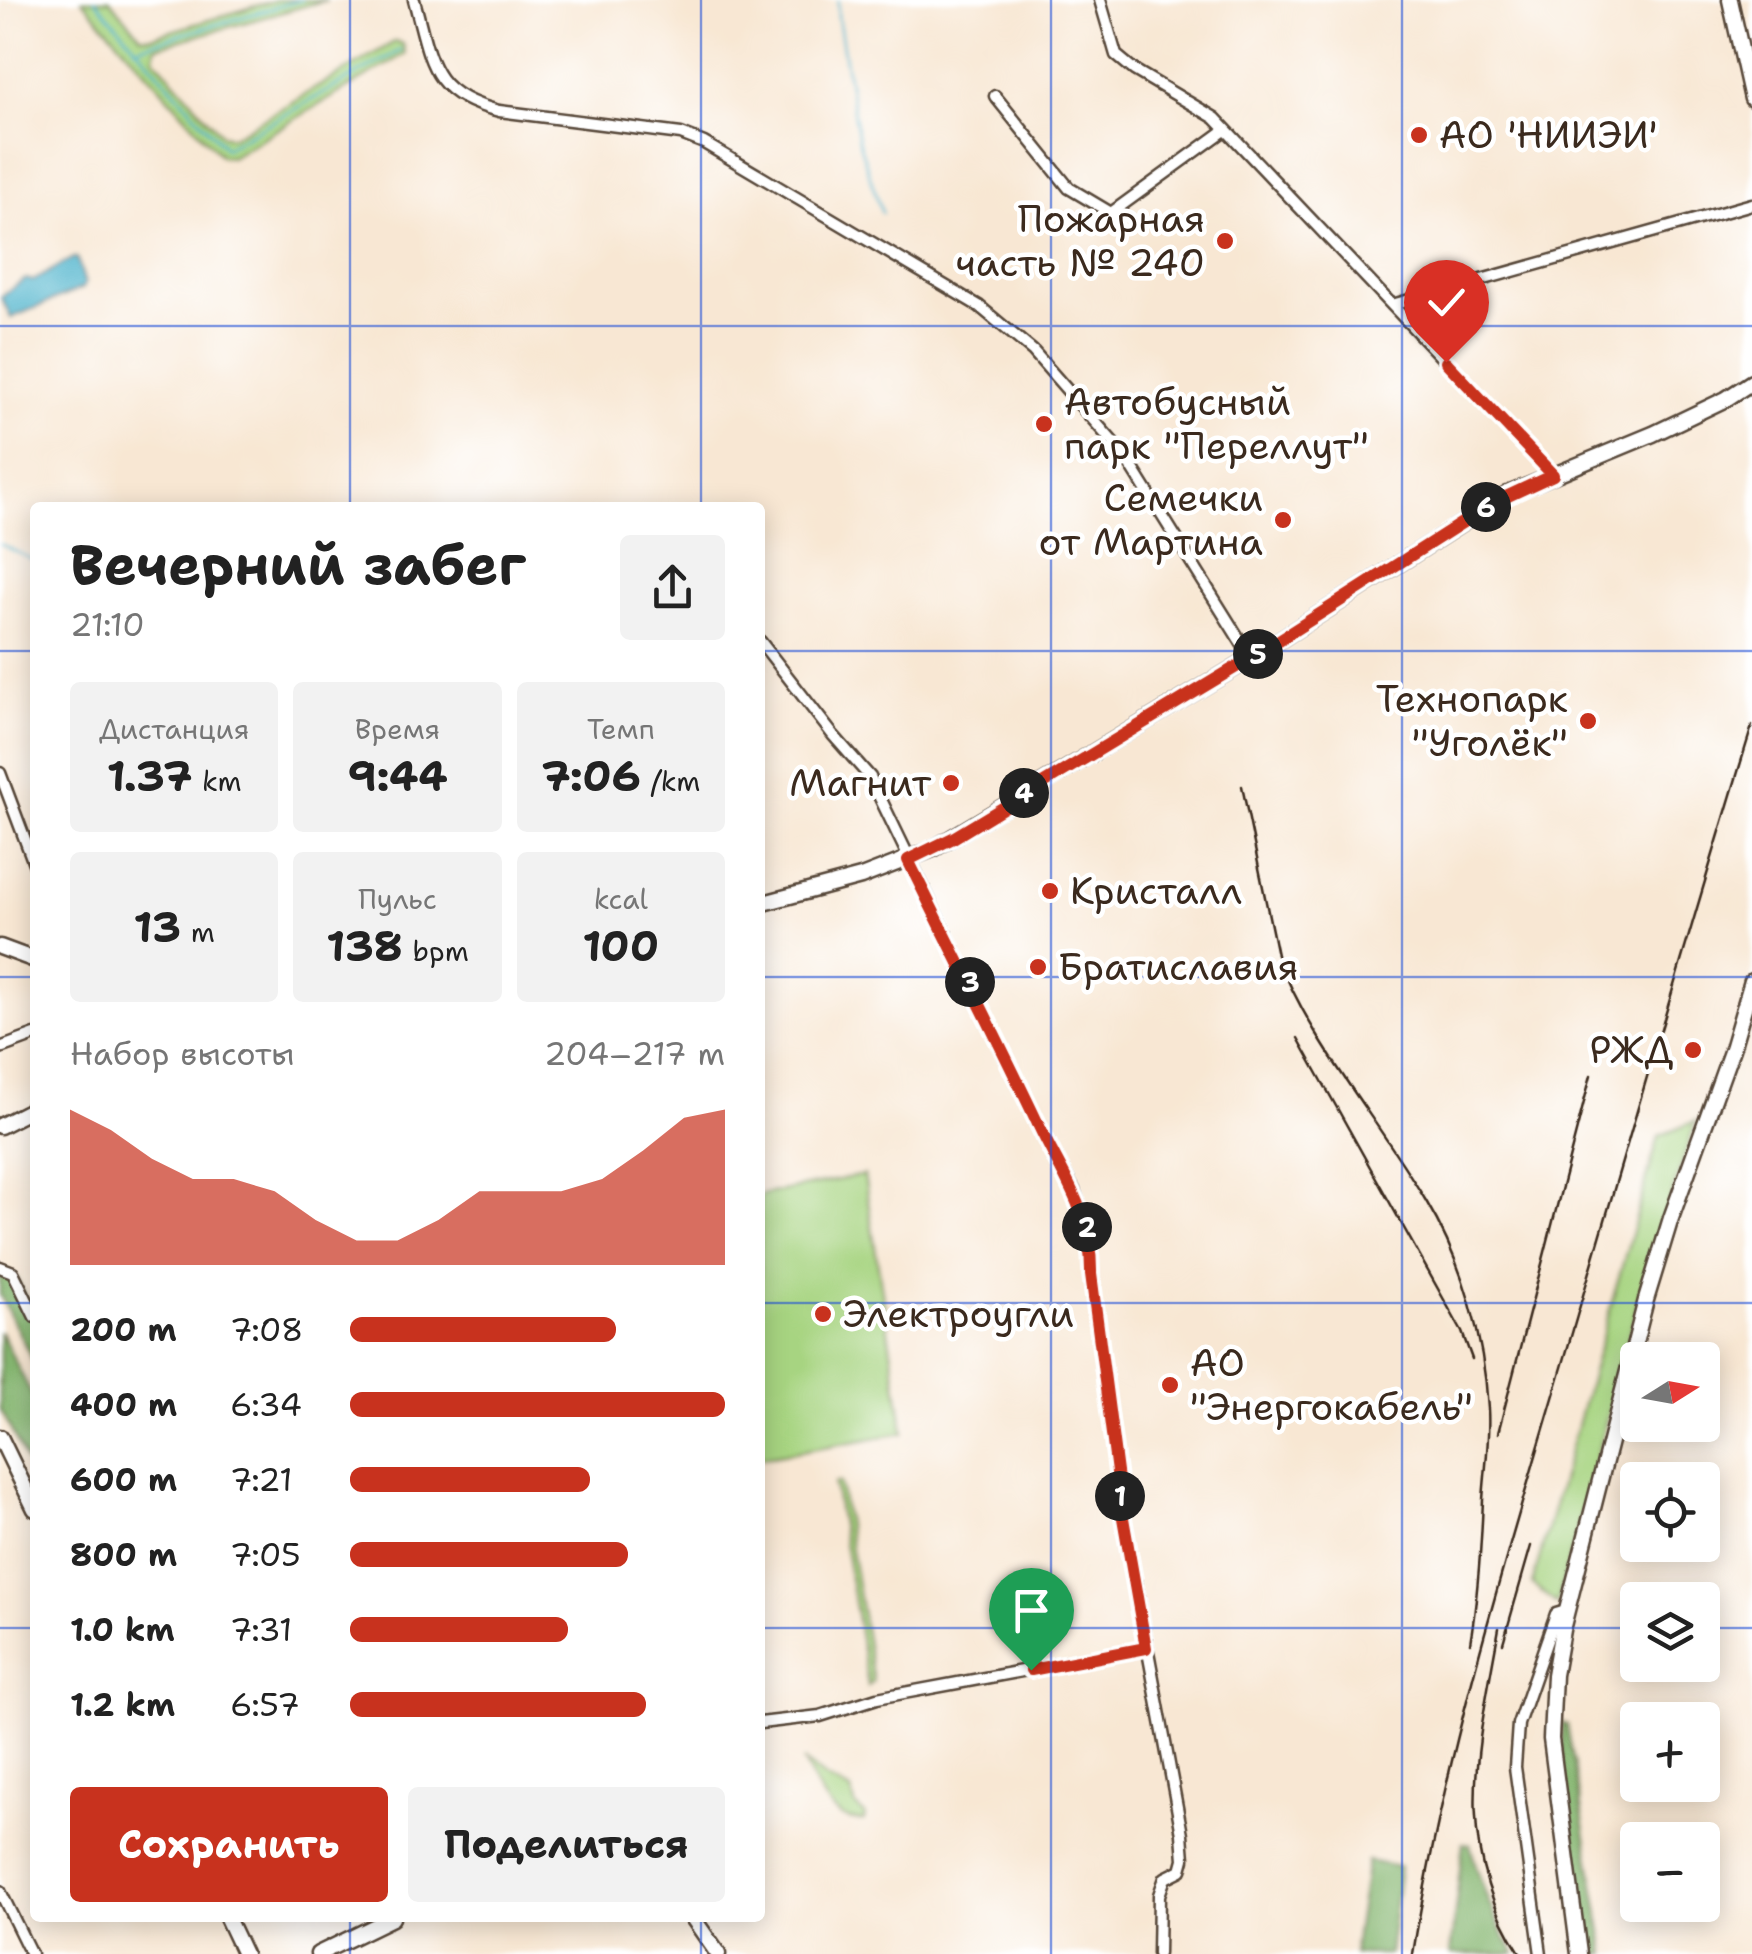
<!DOCTYPE html>
<html lang="ru">
<head>
<meta charset="utf-8">
<style>
	body { margin:0; font-family:"Shantell Sans",sans-serif; background:#f2f2f2; color:#222; height:100vh; display:flex; flex-direction:column; font-size:38px; white-space:nowrap }
	* { box-sizing:border-box; margin:0 }
	p { font-size:32px; color:#767676 }
	.icon { flex:none; width:55px; height:55px; fill:none; stroke:currentColor; stroke-width:2; stroke-linecap:round; stroke-linejoin:round }
	.map { position:relative; flex:1; overflow:hidden }
	.panel { position:absolute; left:30px; top:502px; width:735px; height:1420px; display:flex; flex-direction:column; background:#fff; border-radius:10px; box-shadow:0 5px 25px #0003 }
	.panel>* { flex:none }
	.needle { width:65px; rotate:79deg }
	.tools { position:absolute; left:1620px; top:1342px; display:grid; gap:20px }
	.tools a { display:grid; place-items:center; width:100px; height:100px; border-radius:10px; background:#fff; box-shadow:0 5px 25px #0003; font-size:50px }
	.pin { position:absolute; display:grid; place-items:center; width:85px; height:85px; color:#fff; margin:-102px -42px; border-radius:50% 50% 50% 0; rotate:-45deg; box-shadow:0 0 10px #0007 }
	.pin .icon { rotate:45deg }
	.km { position:absolute; width:50px; height:50px; margin:-25px; border-radius:50%; background:#222; color:#fff; font-size:28px; line-height:50px; text-align:center }
	.round { display:grid; place-items:center; flex:none; width:105px; height:105px; border-radius:10px; background:#f2f2f2 }
	.summary { display:flex; align-items:center; justify-content:space-between; height:170px; padding:0 40px }
	h1 { font-size:55px; font-weight:700; line-height:75px }
	.stats { display:grid; grid-template-columns:repeat(3,1fr); gap:15px; height:170px; padding:10px 40px }
	.stats div { display:grid; align-content:center; border-radius:10px; background:#f2f2f2; text-align:center }
	.stats b { font-size:42px; font-weight:700 }
	.stats small { font-size:28px; font-weight:400 }
	.stats p { font-size:28px }
	.chart { height:280px; padding:20px 40px }
	.chart p { display:flex; justify-content:space-between }
	.chart svg { width:100%; height:180px; margin-top:10px; fill:#c8321e; opacity:.7 }
	.button { display:flex; gap:20px; margin-top:auto; padding:20px 40px }
	.button a { flex:1; height:115px; border-radius:10px; background:#c8321e; color:#fff; font-size:40px; font-weight:700; line-height:115px; text-align:center }
	.button a+a { background:#f2f2f2; color:#222 }
	ul { padding:0 40px; list-style:none; font-size:32px }
	li { display:grid; grid-template-columns:160px 120px 1fr; align-items:center; height:75px }
	li i { height:25px; border-radius:12px; background:#c8321e }
	.map>svg:first-child { display:block }
	.green { fill:#a7d481; stroke:#717f50; stroke-width:2.5 }
	.forest { fill:#85b66f; stroke:#607046; stroke-width:2.5 }
	.water { fill:#4cb2cb; stroke:#446e74; stroke-width:2.5 }
	.lines { fill:none; stroke-linecap:round; stroke-linejoin:round }
	.stream { stroke:#4cb2cb; stroke-width:2.5 }
	.street-casing { stroke:#574639; stroke-width:15 }
	.secondary-casing { stroke:#574639; stroke-width:19 }
	.street { stroke:#fff; stroke-width:10 }
	.secondary { stroke:#fff; stroke-width:14 }
	.rail { stroke:#3b2a1e; stroke-width:2.5 }
	.route-casing { stroke:#fff; stroke-width:20 }
	.route { stroke:#c8321e; stroke-width:12 }
	.grid { fill:none; stroke:#1d4ed8; stroke-width:2.5; stroke-opacity:0.55 }
	.poi-dot { fill:#c8321e; stroke:#fff; stroke-width:4 }
	.labels { text-anchor:middle; stroke-width:9; stroke-linejoin:round; paint-order:stroke }
	.poi-label { font-size:38px; fill:#3b2a1e; stroke:#fff; text-anchor:start }
</style>
</head>
<body>
<div class="map">
<svg width="1752" height="1954" viewBox="0 0 1752 1954">
	<rect width="100%" height="100%" fill="#fff"/>
	<filter id="ink" filterUnits="userSpaceOnUse"><feTurbulence type="fractalNoise" baseFrequency=".01" numOctaves="2"/><feDisplacementMap in="SourceGraphic" scale="20" xChannelSelector="R" yChannelSelector="G"/><feConvolveMatrix kernelMatrix="1 2 1 2 8 2 1 2 1" color-interpolation-filters="sRGB"/></filter>
	<filter id="wash" filterUnits="userSpaceOnUse"><feTurbulence type="fractalNoise" baseFrequency=".0048" numOctaves="4" result="noise"/><feDisplacementMap in="SourceGraphic" scale="40" xChannelSelector="R" yChannelSelector="G"/><feGaussianBlur stdDeviation="2.25" result="paint"/><feColorMatrix in="noise" values="0 0 0 0 0 0 0 0 0 0 0 0 0 0 0 0 0 1.4 0 .05"/><feComposite in="paint" operator="in"/></filter>
	<g filter="url(#wash)">
		<rect width="100%" height="100%" fill="#f8e7d3"/>
		<path class="green" d="M82,0H110L141,36L151,37L276,0H327L156,47L154,57L222,135L232,137L396,41L403,44L405,54L231,157L221,156Z
			M1696,1121L1643,1283L1557,1604L1532,1584L1659,1136Z
			M864,1175L904,1433L760,1458V1195Z
			M837,1482L840,1483L873,1681L868,1686L834,1483Z
			M803,1761L825,1778L851,1791L856,1807L865,1815L864,1820C831,1825 816,1785 803,1761Z"/>
		<path class="forest" d="M0,1276L16,1277L35,1317V1365L0,1295Z
			M0,1331L35,1401V1479L0,1408Z
			M1562,1723L1567,1725L1606,1954H1591L1563,1772Z
			M1463,1843L1470,1844C1480,1884 1493,1919 1515,1954H1450Z
			M1367,1861L1400,1867L1389,1954H1353Z"/>
		<path class="water" d="M73,258H77L85,284L83,288L11,318L1,297C3,294 23,280 27,279L33,281Z"/>
		<g class="lines">
			<path class="stream" d="M95,0L225,148L401,50
				M838,0V17L858,140L882,213
				M135,48L301,0
				M0,544L35,561"/>
		</g>
	</g>
	<g filter="url(#ink)">
		<g class="lines">
			<g class="street-casing">
				<path id="street" d="M414,0C431,62 430,94 499,111L681,134L704,143L979,306L1033,351L1125,456L1251,658
					M1100,0L1116,55L1134,70L1215,118L1553,475
					M995,96L1069,188L1111,213L1225,130
					M1392,305L1752,204
					M760,641L833,735L870,777L1041,1131L1074,1190L1088,1231L1091,1274L1123,1517L1182,1834L1184,1859L1181,1870L1165,1878L1159,1895L1158,1954
					M0,773L35,866
					M0,1048L35,1035
					M0,1267L13,1272L35,1317
					M760,1723L820,1716L877,1698L1146,1648
					M0,1891L31,1954
					M1541,1954L1515,1767L1518,1724L1556,1614L1566,1611"/>
			</g>
			<g class="secondary-casing">
				<path id="secondary" d="M1730,0L1752,99
					M760,904L861,877L933,849L1251,658L1508,494L1653,434L1726,399L1752,382
					M0,947L35,960
					M0,1126L35,1108
					M0,1437L35,1509
					M227,1918L244,1954
					M693,1918L718,1954
					M318,1954L392,1918
					M1579,1954L1551,1739L1554,1675L1562,1630L1646,1300L1671,1218L1732,1049L1752,981"/>
			</g>
			<use href="#street" class="street"/>
			<use href="#secondary" class="secondary"/>
			<path class="rail" d="M1242,786L1277,955C1312,1045 1377,1118 1426,1201C1463,1263 1484,1337 1488,1409C1490,1439 1485,1470 1483,1500C1481,1548 1478,1596 1470,1643
				M1298,1038L1462,1332L1472,1359
				M1498,1433L1591,1075
				M1499,1628C1478,1747 1450,1846 1521,1954
				M1503,1643L1531,1546
				M1413,1954C1444,1759 1502,1570 1558,1381C1622,1162 1685,944 1752,726"/>
		</g>
	</g>
	<g class="lines" filter="url(#ink)">
		<g class="route-casing">
			<path id="route" d="M1031,1670L1146,1648L1123,1518L1091,1274C1092,1211 1063,1178 1038,1124C996,1035 951,948 908,860L953,838L1251,658L1493,503L1553,475L1446,362"/>
		</g>
		<use href="#route" class="route"/>
	</g>
	<path class="grid" d="M350,0V508M701,0V508M1051,0V1954M1402,0V1954M0,326H1752M0,651H35M760,651H1752M0,977H35M760,977H1752M0,1303H35M760,1303H1752M0,1628H35M760,1628H1638M1702,1628H1752M350,1918V1954M701,1918V1954"/>
	<g class="poi-dot">
		<circle cx="1419" cy="135" r="10"/>
		<circle cx="1225" cy="241" r="10"/>
		<circle cx="1044" cy="424" r="10"/>
		<circle cx="1283" cy="520" r="10"/>
		<circle cx="1588" cy="721" r="10"/>
		<circle cx="951" cy="783" r="10"/>
		<circle cx="1050" cy="891" r="10"/>
		<circle cx="1038" cy="967" r="10"/>
		<circle cx="1693" cy="1050" r="10"/>
		<circle cx="823" cy="1314" r="10"/>
		<circle cx="1170" cy="1385" r="10"/>
	</g>
	<g class="labels">
		<g class="poi-label">
			<text x="1439" y="148">АО 'НИИЭИ'</text>
			<text x="1205" y="232" text-anchor="end">Пожарная<tspan x="1205" dy="44">часть № 240</tspan></text>
			<text x="1064" y="415">Автобусный<tspan x="1064" dy="44">парк "Переллут"</tspan></text>
			<text x="1263" y="511" text-anchor="end">Семечки<tspan x="1263" dy="44">от Мартина</tspan></text>
			<text x="1568" y="712" text-anchor="end">Технопарк<tspan x="1568" dy="44">"Уголёк"</tspan></text>
			<text x="931" y="796" text-anchor="end">Магнит</text>
			<text x="1070" y="904">Кристалл</text>
			<text x="1058" y="980">Братиславия</text>
			<text x="1673" y="1063" text-anchor="end">РЖД</text>
			<text x="843" y="1327">Электроугли</text>
			<text x="1190" y="1376">АО<tspan x="1190" dy="44">"Энергокабель"</tspan></text>
		</g>
	</g>
</svg>
<div class="tools">
<a><svg class="needle" viewBox="-14 -14 28 28"><path d="M0-13l5 13h-10z" fill="#e53935"/><path d="M0 13l5-13h-10z" fill="#767676"/></svg></a>
<a><svg class="icon" aria-label="locate" viewBox="0 0 24 24"><circle cx="12" cy="12" r="6"/><path d="M12 2v4M12 18v4M2 12h4M18 12h4"/></svg></a>
<a><svg class="icon" aria-label="layers" viewBox="0 0 24 24"><path d="M12 4l9 5-9 5-9-5zM3 14l9 5 9-5"/></svg></a>
<a>+</a>
<a>−</a>
</div>
<div class="pin" style="left:1031px;top:1670px;background:#1e9e55"><svg class="icon" aria-label="arrive" viewBox="0 0 24 24"><path d="M6 21V4h12l-3 4 3 4H6"/></svg></div>
<div class="pin" style="left:1446px;top:362px;background:#d93025"><svg class="icon" aria-label="check" viewBox="0 0 24 24"><path d="M5 12l5 5 9-10"/></svg></div>
<b class="km" style="left:1120px;top:1496px">1</b>
<b class="km" style="left:1087px;top:1227px">2</b>
<b class="km" style="left:970px;top:982px">3</b>
<b class="km" style="left:1024px;top:793px">4</b>
<b class="km" style="left:1258px;top:654px">5</b>
<b class="km" style="left:1486px;top:507px">6</b>
<section class="panel">
<div class="summary"><div><h1>Вечерний забег</h1><p>21:10</p></div><a class="round"><svg class="icon" aria-label="share" viewBox="0 0 24 24"><path d="M12 15V3M7 8l5-5 5 5M5 13v7h14v-7"/></svg></a></div>
<div class="stats">
<div><p>Дистанция</p><b>1.37<small> km</small></b></div>
<div><p>Время</p><b>9:44</b></div>
<div><p>Темп</p><b>7:06<small> /km</small></b></div>
</div>
<div class="stats">
<div><b>13<small> m</small></b></div>
<div><p>Пульс</p><b>138<small> bpm</small></b></div>
<div><p>kcal</p><b>100</b></div>
</div>
<div class="chart"><p><span>Набор высоты</span>204–217 m</p>
<svg viewBox="0 0 160 44" preserveAspectRatio="none"><path d="M0 44V6L10 11L20 18L30 23L40 23L50 26L60 33L70 38L80 38L90 33L100 26L110 26L120 26L130 23L140 16L150 8L160 6V44z"/></svg>
</div>
<ul>
<li><b>200 m</b>7:08<i style="width:71%"></i></li>
<li><b>400 m</b>6:34<i style="width:100%"></i></li>
<li><b>600 m</b>7:21<i style="width:64%"></i></li>
<li><b>800 m</b>7:05<i style="width:74%"></i></li>
<li><b>1.0 km</b>7:31<i style="width:58%"></i></li>
<li><b>1.2 km</b>6:57<i style="width:79%"></i></li>
</ul>
<div class="button"><a>Сохранить</a><a>Поделиться</a></div>
</section>
</div>
</body>
</html>
